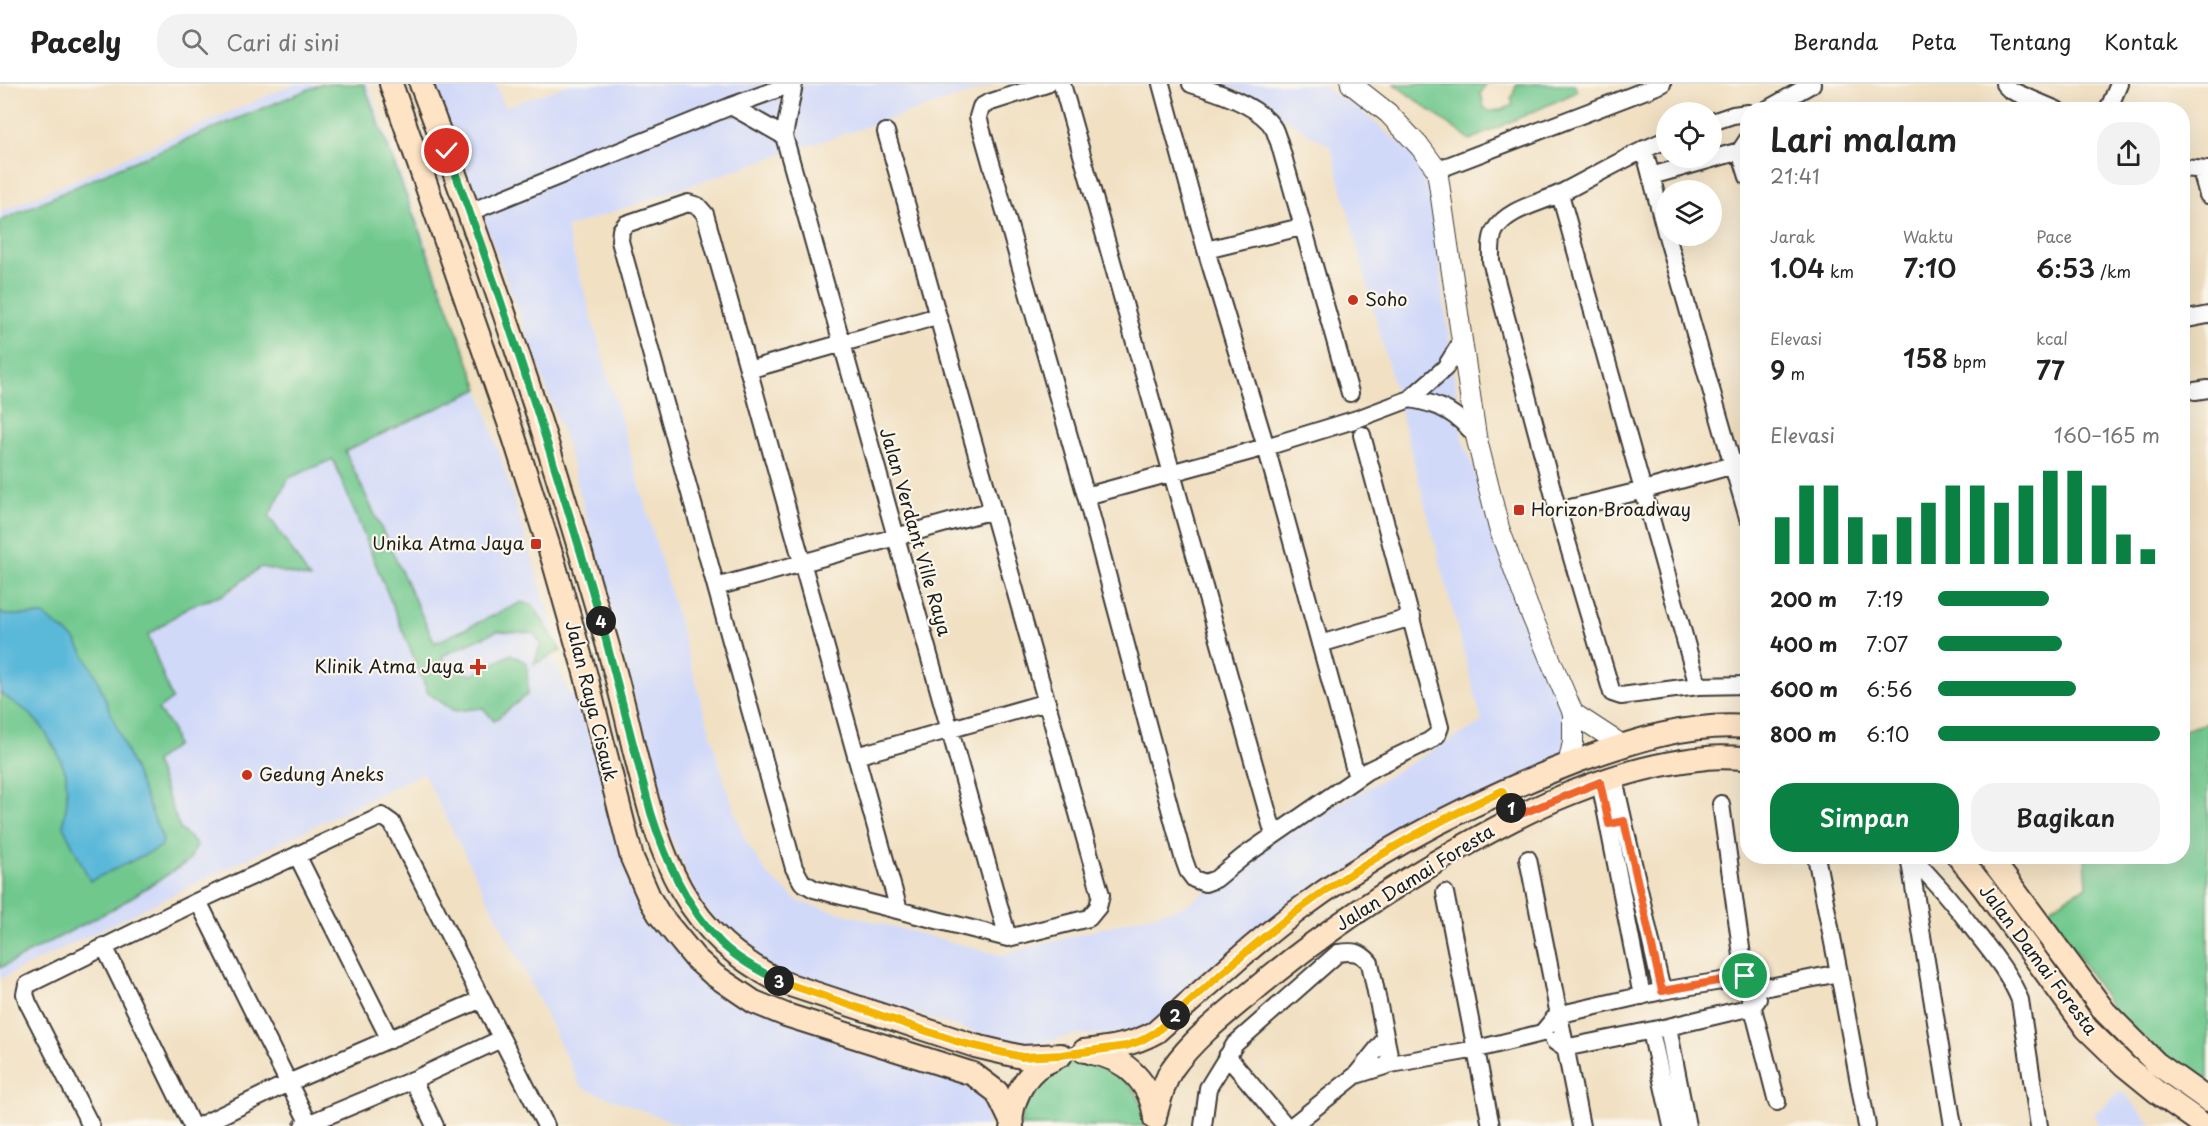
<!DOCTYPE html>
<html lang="id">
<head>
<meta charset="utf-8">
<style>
	body { margin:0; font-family:"Playpen Sans",sans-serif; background:#f2f2f2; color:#222; height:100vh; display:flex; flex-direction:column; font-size:22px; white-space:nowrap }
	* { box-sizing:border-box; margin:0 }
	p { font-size:20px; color:#767676 }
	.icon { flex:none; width:33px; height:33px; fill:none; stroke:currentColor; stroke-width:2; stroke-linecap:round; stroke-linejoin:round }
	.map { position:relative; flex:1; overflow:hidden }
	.side { position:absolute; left:1740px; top:18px; width:450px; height:762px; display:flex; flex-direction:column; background:#fff; border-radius:24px; box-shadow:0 6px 24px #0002 }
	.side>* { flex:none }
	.controls { position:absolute; left:1656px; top:18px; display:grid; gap:12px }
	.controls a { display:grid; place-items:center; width:66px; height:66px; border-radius:50%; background:#fff; box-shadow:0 6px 24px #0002; font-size:30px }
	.pin { position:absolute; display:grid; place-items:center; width:51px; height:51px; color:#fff; margin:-26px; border:3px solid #fff; border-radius:50%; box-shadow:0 2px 6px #0007 }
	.km { position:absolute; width:30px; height:30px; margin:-15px; border-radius:50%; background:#222; color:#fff; font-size:16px; line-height:30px; text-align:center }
	.round { display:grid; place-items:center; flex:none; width:63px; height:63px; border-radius:24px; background:#f2f2f2 }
	.overview { display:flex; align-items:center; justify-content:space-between; height:102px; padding:0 30px }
	h1 { font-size:33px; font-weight:600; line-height:45px }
	.stats { display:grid; grid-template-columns:repeat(3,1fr); gap:9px; height:102px; padding:6px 30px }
	.stats div { display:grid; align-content:center }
	.stats b { font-size:26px; font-weight:600 }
	.stats small { font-size:16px; font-weight:400 }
	.stats p { font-size:16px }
	.chart { height:168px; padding:12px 30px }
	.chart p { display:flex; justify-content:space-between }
	.chart svg { width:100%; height:108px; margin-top:6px; stroke:#0b8043; stroke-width:6 }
	.primary-button { display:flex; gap:12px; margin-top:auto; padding:12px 30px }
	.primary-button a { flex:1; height:69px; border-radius:24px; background:#0b8043; color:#fff; font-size:24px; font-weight:600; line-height:69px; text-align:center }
	.primary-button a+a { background:#f2f2f2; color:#222 }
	ul { padding:0 30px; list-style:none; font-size:20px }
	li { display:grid; grid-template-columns:96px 72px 1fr; align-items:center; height:45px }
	li i { height:15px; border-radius:8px; background:#0b8043 }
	header { display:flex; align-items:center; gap:36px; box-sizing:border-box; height:84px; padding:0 30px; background:#fff; border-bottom:2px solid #e0e0e0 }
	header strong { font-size:28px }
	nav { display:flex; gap:33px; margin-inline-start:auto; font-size:21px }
	.search { width:420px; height:54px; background:#f2f2f2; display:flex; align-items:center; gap:15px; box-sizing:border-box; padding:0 21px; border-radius:24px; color:#767676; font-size:22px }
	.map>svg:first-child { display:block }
	.built { fill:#d1d9f9 }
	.green { fill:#70c88d; stroke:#467254; stroke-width:1.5 }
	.water { fill:#5ab8d9; stroke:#3b6a7a; stroke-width:1.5 }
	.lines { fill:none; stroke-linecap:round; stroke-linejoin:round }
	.minor-casing { stroke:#3c3935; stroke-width:20 }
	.tertiary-casing { stroke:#3c3935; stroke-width:22 }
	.secondary-casing { stroke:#3c3935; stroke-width:26 }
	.minor { stroke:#fff; stroke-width:16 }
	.tertiary { stroke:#fff; stroke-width:20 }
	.secondary { stroke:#fee4c5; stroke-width:22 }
	.split-1-casing { stroke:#fff; stroke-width:12 }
	.split-2-casing { stroke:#fff; stroke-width:12 }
	.split-3-casing { stroke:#fff; stroke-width:12 }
	.split-4-casing { stroke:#fff; stroke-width:12 }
	.split-5-casing { stroke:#fff; stroke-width:12 }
	.split-1 { stroke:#f0652b; stroke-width:8 }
	.split-2 { stroke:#f5b400; stroke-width:8 }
	.split-3 { stroke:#f5b400; stroke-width:8 }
	.split-4 { stroke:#22a559; stroke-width:8 }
	.split-5 { stroke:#22a559; stroke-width:8 }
	.poi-dot { fill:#c8321e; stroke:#fbf7ec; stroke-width:2 }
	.labels { text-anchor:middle; stroke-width:4.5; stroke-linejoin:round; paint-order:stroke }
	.poi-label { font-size:18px; fill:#1c1c1c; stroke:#fbf7ec; text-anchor:start }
	.street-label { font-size:18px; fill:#1c1c1c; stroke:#fbf7ec }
</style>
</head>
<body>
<header>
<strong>Pacely</strong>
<div class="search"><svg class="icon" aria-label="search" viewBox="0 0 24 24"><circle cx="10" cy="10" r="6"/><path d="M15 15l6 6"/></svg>Cari di sini</div>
<nav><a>Beranda</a><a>Peta</a><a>Tentang</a><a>Kontak</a></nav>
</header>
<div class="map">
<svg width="2208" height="1042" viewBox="0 0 2208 1042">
	<rect width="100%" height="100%" fill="#fbf7ec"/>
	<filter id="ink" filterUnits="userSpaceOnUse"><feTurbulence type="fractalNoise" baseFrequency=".0167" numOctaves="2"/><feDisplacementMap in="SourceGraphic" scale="12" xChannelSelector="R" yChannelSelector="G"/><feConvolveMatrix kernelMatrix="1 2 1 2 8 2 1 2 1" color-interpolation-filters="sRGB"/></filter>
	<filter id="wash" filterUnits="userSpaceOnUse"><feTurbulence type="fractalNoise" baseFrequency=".008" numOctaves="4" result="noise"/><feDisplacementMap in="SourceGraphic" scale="24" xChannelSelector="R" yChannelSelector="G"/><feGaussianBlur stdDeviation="1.35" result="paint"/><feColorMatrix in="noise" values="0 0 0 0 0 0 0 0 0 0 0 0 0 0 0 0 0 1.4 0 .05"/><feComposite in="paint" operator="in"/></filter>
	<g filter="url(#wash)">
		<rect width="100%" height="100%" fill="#f1e0c2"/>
		<path class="built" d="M294,0H368L479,305L561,567L553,572L571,613L577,610L627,778L650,832L662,852L691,880L965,996L980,1010L986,1023L988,1042H683L581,1003L527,892L423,689L0,895V128Z
			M434,0H496L505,23L570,0H997L771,74L566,144L724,696L745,756L768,791L799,818L1001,871L1185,822L1277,756L1482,638L1331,63L1239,7L1217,0H1319L1363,28L1413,71L1434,122L1443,210L1462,351L1508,492L1580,666L1438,736L1145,950L1073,951L1025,963L787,891L738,863L700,818L672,757L566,357Z
			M2122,1006L2150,1040L2154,1042H2098L2094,1030Z"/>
		<path class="green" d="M321,0H364L479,305L345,367L435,559L522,518L534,522L561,567L534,580L541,559L533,549L497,547L442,572L447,585L473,591L511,570L527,579L528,610L494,637L483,624L454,627L428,609L333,375L289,394L269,432L310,494L261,483L223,511L190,522L148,551L172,615L158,626L171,643L176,661L155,678L180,745L197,761L189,777L113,825L0,884V137L113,86Z
			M1394,0H1486L1481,9L1484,23L1489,27L1501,26L1513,21L1511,15L1517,0H1574L1577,8L1470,56Z
			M2208,639V1008L2119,935L2048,825L2087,802L2085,773L2182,772L2183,693L2187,692L2183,679V646Z
			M1079,978C1118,983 1143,1001 1145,1042H1020C1022,1033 1023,1022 1026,1014C1034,991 1058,983 1079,978Z"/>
		<path class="water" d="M0,528L5,531H43L75,555L95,590L163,756L161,763L90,797L63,742L67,717L66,689L57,668L42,643L28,628L0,609Z"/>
	</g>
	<g filter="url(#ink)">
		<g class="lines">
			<g class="minor-casing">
				<path id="minor" d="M794,0L784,52L1008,854
					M1047,0L988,19L981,23L978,33L1086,412L1183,773L1188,787L1194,795L1205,799L1216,795L1244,772L1367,687L1429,657L1437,651L1440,643L1362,351
					M1062,0L1274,751
					M1161,0L1206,166L1266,363L1357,694
					M1191,0C1215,7 1261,22 1274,45C1276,49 1277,54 1279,58L1350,309
					M2004,0L2010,6L2057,26
					M731,22L784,52
					M1766,26L1812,0
					M2108,26L2119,0
					M1712,38L1733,31L1748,29
					M886,48L1101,811L1098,823L1089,834L1008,854L814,805L802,798L794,784L620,157L621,146L626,140L688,119L698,122L705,130L899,826
					M1748,55L1740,67L1748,93
					M1666,56C1631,70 1598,90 1563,108C1542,119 1508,124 1495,146C1490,155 1491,166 1491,177L1558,427L1612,609L1621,612L1698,602L1748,601
					M1644,65L1666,149
					M2182,84L2208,86
					M1437,86L1662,0
					M2201,86L2208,111
					M1651,92L1740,67
					M1560,110L1698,602
					M470,128L731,22L792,0
					M1667,152L1748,434
					M1206,166L1301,143
					M2182,236L2208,231
					M748,286L938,232
					M2195,307L2208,305
					M1410,315C1441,320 1456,329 1476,352
					M1086,412L1266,363L1357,335L1410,315L1445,284L1462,257
					M1558,427L1644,406L1748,377
					M716,503L993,426
					M1320,560L1412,533
					M856,672L1047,618
					M1614,695L1662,907
					M1600,698L1642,912
					M1721,720L1745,893L1777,1018
					M297,771L390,956
					M1816,772L1839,889
					M1909,772L1953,1042
					M1910,772C1934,796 1954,819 1974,846C1992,869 2009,889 2020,916L2039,1042
					M1528,775L1581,1042
					M1445,809L1491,1042
					M198,817L310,1042
					M104,862L192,1042
					M1668,943L1687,1042
					M1651,947L1672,1042
					M1554,957L1564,964L1668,943L1752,923L1758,915
					M1227,972L1286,1042
					M1356,991L1391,980L1477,965L1542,949L1557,931L1662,907L1745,893L1769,903L1839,889L1867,1042
					M413,996L435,1042
					M91,1042L28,919L25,910L27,901L198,817L382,732L392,739L546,1042
					M199,1042L288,999L482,915
					M303,1042L413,996L501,955
					M1203,1042L1208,1004L1235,960L1338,869C1353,867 1360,867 1370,879L1391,980
					M1292,1042L1356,991L1386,954"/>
			</g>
			<g class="tertiary-casing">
				<path id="tertiary" d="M1351,0L1388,29L1421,64L1437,86L1476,352L1499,444L1528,523L1573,629V658L1568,681
					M1573,629L1622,661"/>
			</g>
			<g class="secondary-casing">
				<path id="secondary" d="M391,0L514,353L554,479L586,592L632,774L650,815L659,830L695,874L714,891L754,918L786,931L973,990L997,1008L1011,1037
					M421,0C487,171 545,345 596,521C610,568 623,616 634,665C646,712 657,762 681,805C705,848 738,876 781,898L975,962L1022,973L1061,971
					M1958,772L1984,804L2087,945L2125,982L2157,1008L2205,1042
					M1989,772L2105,928L2156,979L2208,1016
					M1084,967C1110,964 1133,961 1156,948C1202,907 1248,864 1297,827C1384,762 1479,714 1580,676C1633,657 1690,638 1748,643
					M1092,969C1126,974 1152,1000 1155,1035
					M1155,1032C1160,1016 1163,999 1172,985C1193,955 1225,930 1253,907C1318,852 1388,805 1462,763C1497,743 1533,724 1571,709C1613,692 1661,678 1707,674C1720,672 1734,674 1748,674
					M1012,1042C1009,1023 1022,997 1036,985C1042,980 1051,977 1057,973"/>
			</g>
			<use href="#minor" class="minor"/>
			<use href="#tertiary" class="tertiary"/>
			<use href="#secondary" class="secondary"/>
		</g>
	</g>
	<g class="lines" filter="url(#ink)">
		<g class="split-1-casing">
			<path id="split-1" d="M1511,724L1516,732L1600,698L1609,740L1624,737L1662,907L1745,892"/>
		</g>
		<g class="split-2-casing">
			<path id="split-2" d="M1175,931C1215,896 1254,859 1297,827C1361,779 1429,741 1502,707L1511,724"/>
		</g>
		<g class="split-3-casing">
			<path id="split-3" d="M779,897L962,959L1022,973L1061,971L1126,962L1140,957L1156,948L1175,931"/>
		</g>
		<g class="split-4-casing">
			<path id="split-4" d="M601,537L651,729C666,776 686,823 721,859C737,875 760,887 779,897"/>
		</g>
		<g class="split-5-casing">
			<path id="split-5" d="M447,67C505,221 555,379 601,537"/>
		</g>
		<use href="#split-1" class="split-1"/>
		<use href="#split-2" class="split-2"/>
		<use href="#split-3" class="split-3"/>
		<use href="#split-4" class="split-4"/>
		<use href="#split-5" class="split-5"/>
	</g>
	<g class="poi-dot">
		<circle cx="1353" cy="216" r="6"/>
		<rect x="1513" y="420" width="12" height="12" rx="3"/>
		<rect x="530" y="454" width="12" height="12" rx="3"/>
		<path d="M475 574h6v6h6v6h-6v6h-6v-6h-6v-6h6z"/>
		<circle cx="247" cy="691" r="6"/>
	</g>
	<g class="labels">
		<g class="poi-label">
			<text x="1365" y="222">Soho</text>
			<text x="1531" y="432">Horizon Broadway</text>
			<text x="524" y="466" text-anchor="end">Unika Atma Jaya</text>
			<text x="464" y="589" text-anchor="end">Klinik Atma Jaya</text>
			<text x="259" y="697">Gedung Aneks</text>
		</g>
		<g class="street-label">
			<text transform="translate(915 448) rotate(74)" y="6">Jalan Verdant Ville Raya</text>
			<text transform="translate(591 617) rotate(76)" y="6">Jalan Raya Cisauk</text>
			<text transform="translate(1415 794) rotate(-32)" y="6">Jalan Damai Foresta</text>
			<text transform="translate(2038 876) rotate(53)" y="6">Jalan Damai Foresta</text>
		</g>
	</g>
</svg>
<div class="controls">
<a><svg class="icon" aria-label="locate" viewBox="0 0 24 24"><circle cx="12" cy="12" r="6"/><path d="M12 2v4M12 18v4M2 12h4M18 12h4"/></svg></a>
<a><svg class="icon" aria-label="layers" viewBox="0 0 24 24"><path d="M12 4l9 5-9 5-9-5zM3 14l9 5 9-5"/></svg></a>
</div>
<div class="pin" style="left:1745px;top:892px;background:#1e9e55"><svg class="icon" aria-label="arrive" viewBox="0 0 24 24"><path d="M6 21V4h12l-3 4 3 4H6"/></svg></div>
<div class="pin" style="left:447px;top:67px;background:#d93025"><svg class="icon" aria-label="check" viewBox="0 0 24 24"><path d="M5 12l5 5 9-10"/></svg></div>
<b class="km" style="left:1511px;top:724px">1</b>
<b class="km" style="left:1175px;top:931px">2</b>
<b class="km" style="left:779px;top:897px">3</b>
<b class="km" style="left:601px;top:537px">4</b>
<section class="side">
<div class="overview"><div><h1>Lari malam</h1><p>21:41</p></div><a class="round"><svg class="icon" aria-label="share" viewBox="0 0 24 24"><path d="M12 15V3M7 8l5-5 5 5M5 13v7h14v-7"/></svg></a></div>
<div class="stats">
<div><p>Jarak</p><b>1.04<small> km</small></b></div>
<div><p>Waktu</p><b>7:10</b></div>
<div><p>Pace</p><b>6:53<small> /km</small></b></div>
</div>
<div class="stats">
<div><p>Elevasi</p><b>9<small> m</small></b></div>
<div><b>158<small> bpm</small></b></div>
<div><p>kcal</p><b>77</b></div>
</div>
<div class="chart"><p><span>Elevasi</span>160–165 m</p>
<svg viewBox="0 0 160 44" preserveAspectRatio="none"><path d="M5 44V25M15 44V12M25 44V12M35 44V25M45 44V32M55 44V25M65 44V19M75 44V12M85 44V12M95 44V19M105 44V12M115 44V6M125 44V6M135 44V12M145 44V32M155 44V38"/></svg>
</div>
<ul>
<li><b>200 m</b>7:19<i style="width:50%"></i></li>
<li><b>400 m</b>7:07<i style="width:56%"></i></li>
<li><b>600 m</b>6:56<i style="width:62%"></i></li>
<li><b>800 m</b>6:10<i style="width:100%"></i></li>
</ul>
<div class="primary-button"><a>Simpan</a><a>Bagikan</a></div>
</section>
</div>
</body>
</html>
